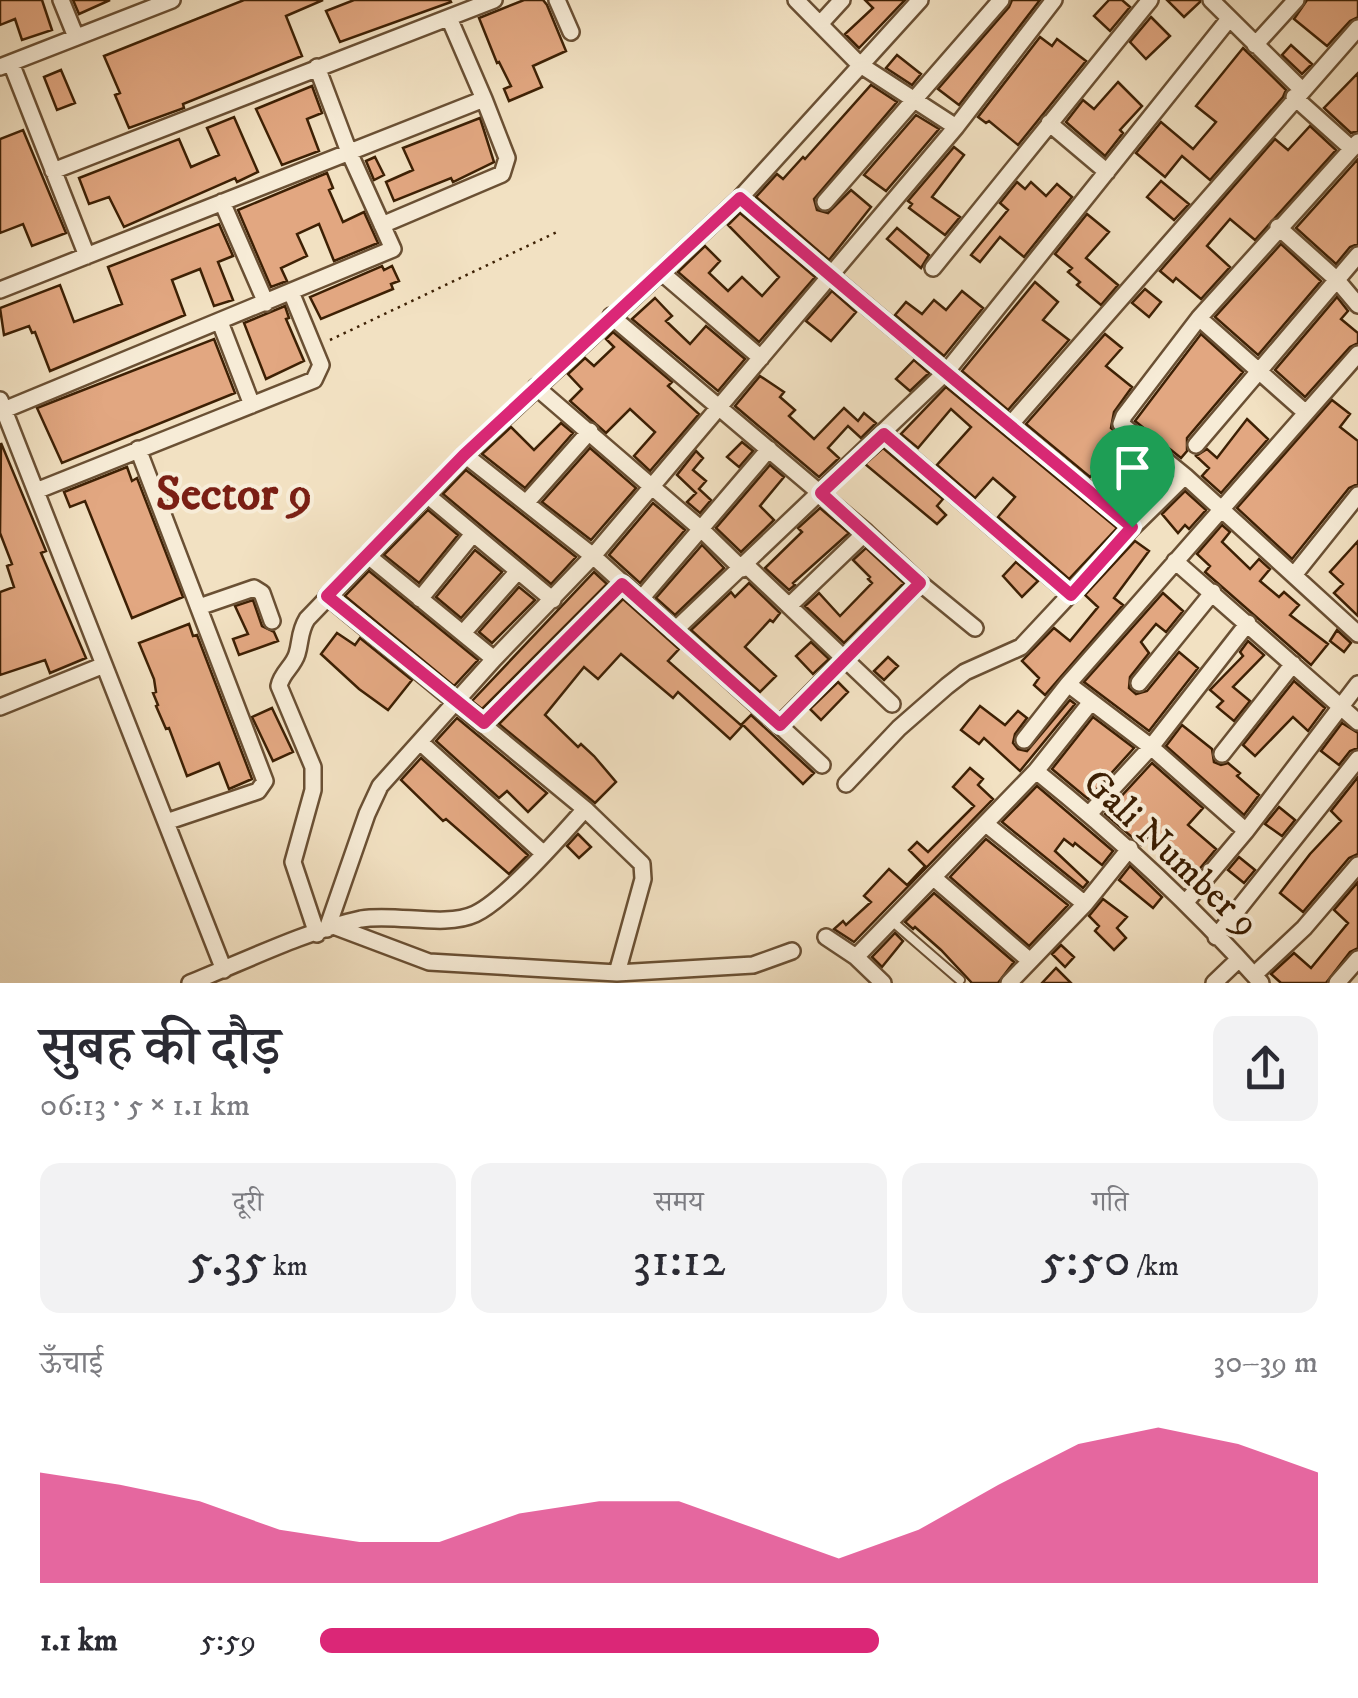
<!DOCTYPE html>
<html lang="hi">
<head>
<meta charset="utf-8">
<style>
	body { margin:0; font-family:"IM FELL DW Pica","Noto Serif Devanagari",serif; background:#f2f2f3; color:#2b2b33; height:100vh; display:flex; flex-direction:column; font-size:38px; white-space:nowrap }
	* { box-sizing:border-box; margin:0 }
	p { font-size:32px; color:#7c7c81 }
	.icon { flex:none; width:55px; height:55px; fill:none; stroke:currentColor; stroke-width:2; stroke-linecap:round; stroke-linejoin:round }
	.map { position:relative; height:983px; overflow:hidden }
	.details { display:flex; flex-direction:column; background:#fff; flex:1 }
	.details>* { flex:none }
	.pin { position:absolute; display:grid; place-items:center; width:85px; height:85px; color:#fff; margin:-102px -42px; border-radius:50% 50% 50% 0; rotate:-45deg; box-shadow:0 0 10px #0007 }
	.pin .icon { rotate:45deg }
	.round { display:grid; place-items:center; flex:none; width:105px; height:105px; border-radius:20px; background:#f2f2f3 }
	.summary { display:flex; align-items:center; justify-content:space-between; height:170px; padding:0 40px }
	h1 { font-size:55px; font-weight:600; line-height:75px }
	.metrics { display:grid; grid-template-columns:repeat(3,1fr); gap:15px; height:170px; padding:10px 40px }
	.metrics div { display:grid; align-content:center; border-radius:20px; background:#f2f2f3; text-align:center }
	.metrics b { font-size:50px; font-weight:600 }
	.metrics small { font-size:28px; font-weight:400 }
	.metrics p { font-size:28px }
	.chart { height:280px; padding:20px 40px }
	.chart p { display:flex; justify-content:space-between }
	.chart svg { width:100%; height:180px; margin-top:10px; fill:#db2777; opacity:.7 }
	ul { padding:0 40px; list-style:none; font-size:32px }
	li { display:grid; grid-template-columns:160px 120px 1fr; align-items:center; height:75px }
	li i { height:25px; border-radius:12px; background:#db2777 }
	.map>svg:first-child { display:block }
	.building { fill:#e2a781; stroke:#3d2004; stroke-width:2.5 }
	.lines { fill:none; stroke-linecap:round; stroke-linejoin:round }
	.lane-casing { stroke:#6a5034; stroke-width:12 }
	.street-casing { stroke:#6a5034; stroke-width:20 }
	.path { stroke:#3d2004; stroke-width:2.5; stroke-dasharray:2.5 5; stroke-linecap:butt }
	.lane { stroke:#f7ecd7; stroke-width:8 }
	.street { stroke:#f7ecd7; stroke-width:15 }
	.route-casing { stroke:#fff; stroke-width:20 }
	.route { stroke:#db2777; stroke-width:12 }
	.labels { text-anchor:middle; stroke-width:8; stroke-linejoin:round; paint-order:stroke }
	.street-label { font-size:38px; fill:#3d2004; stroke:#f7ecd7 }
	.district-label { font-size:48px; font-weight:bold; fill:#7a1f14; stroke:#f7ecd7 }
</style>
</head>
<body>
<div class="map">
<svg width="1358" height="983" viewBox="0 0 1358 983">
	<rect width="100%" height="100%" fill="#f2e1c2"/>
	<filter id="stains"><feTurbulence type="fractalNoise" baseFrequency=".002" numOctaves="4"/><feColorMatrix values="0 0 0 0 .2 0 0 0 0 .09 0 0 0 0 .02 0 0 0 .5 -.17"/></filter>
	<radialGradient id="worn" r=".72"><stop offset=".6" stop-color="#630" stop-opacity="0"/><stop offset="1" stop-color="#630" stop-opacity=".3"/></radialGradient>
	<path class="building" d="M0,0H42L52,30L22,40L15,19L0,25Z
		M73,0H110L79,14Z
		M244,0H323L286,16L302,56L183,104L184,108L129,128L115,95L120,93L104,56Z
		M354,0H450L451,2L340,42L326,11Z
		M524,0H543L547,5L566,51L533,66L542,87L509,101L504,89L511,86L499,62L497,63L479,18Z
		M865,0H905L859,48L845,34L873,8Z
		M1012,0H1040L959,105L938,89L1009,7Z
		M1109,0H1122L1130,7L1110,31L1094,16Z
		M1167,0H1200V2L1184,17Z
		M1307,0H1358V17L1350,21L1327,46L1294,19Z
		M1151,17L1170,36L1146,59L1130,42Z
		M1040,37L1052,46L1057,39L1086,61L1018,145L989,121L986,123L978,117Z
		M1291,45L1312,64L1302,74L1282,55Z
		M1243,48L1286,90L1283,97L1210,180L1182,156L1165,177L1136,153L1161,122L1193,149L1216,122L1196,106Z
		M897,55L921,74L912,85L886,68Z
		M61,70L75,103L57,110L44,77Z
		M1358,73V131L1351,133L1324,108Z
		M1118,82L1142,106L1120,130L1123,133L1105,156L1066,122L1083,100L1094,109Z
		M871,85L897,102L814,199L817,210L828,213L851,190L871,207L829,260L756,197L777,174L783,179L803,157L805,159Z
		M312,86L322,113L307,119L319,151L282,165L256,109Z
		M916,115L939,129L886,191L864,175Z
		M234,117L258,172L237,182L235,178L124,227L109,197L89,204L79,178L179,139L191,167L219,155L207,128Z
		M480,118L494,162L453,182L451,178L394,201L386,182L413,170L403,148Z
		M1310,126L1336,150L1255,240L1230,219L1207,246L1230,267L1201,299L1176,278L1173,282L1160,271L1275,139L1288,150Z
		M23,130L66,233L32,246L23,224L0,233V139Z
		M954,147L964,155L932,197L960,217L945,235L909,208L912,204L908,201Z
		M375,157L384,175L374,180L366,161Z
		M1358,159V244L1350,247L1336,264L1296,228Z
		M327,173L333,188L329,190L343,222L364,212L378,243L334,261L319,224L297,234L307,256L281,268L287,281L271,287L238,210Z
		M1161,181L1189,204L1174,220L1147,197Z
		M1017,182L1025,189L1031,182L1046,196L1057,184L1072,197L1024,257L1000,237L980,262L971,255L1008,210L1000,203Z
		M740,213L815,277L759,342L678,272L705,246L720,261L709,273L728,291L742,277L762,296L779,277L728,225Z
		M1087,214L1109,232L1086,258L1118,285L1101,305L1077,285L1080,282L1068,272L1072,268L1055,254Z
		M219,224L233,256L218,262L233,300L214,306L200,269L172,280L185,315L50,371L35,332L32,333L29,326L4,335L0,308L60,285L74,322L122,304L108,267Z
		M897,228L929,255L921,268L887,239Z
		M1281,244L1321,281L1258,355L1215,317Z
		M382,266L384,270L392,266L399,281L391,284L393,289L321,319L310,297Z
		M1035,282L1058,302L1043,320L1069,340L1008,410L962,371Z
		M1145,289L1161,302L1149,317L1132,303Z
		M832,291L856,312L831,341L806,321Z
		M962,291L983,308L944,356L895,315L906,302L922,314L934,300L946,310Z
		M1337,297L1348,311L1341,319L1358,333V343L1350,347L1305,397L1275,370Z
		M655,298L672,316L666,321L690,344L706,326L745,359L718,391L632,319Z
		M285,306L289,318L286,319L304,361L266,379L244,323Z
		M613,332L672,382L668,386L699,414L650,471L634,456L655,432L630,409L606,433L570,401L582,389L568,374L585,358L594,366L614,347L606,339Z
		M1105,334L1122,348L1106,366L1132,387L1114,412L1111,428L1168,477L1158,486L1128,460L1116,474L1103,463L1090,477L1026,424Z
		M1201,334L1243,372L1187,438V451L1181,458L1135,421Z
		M214,339L235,393L62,463L37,408Z
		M914,360L929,373L910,391L896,379Z
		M760,376L784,392L780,397L795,410L789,416L814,439L844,408L858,421L864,413L876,423L861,438L848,426L828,448L839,458L819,477L735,406Z
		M946,387L1117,528L1069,579L998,517L1015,497L993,478L975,498L937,465L971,427L951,409L918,448L901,434Z
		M1332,400L1350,414L1340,427L1358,441V484L1349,488L1292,559L1237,508Z
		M1247,419L1268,439L1221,493L1202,476L1209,468L1196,456L1207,449L1217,458Z
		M561,423L573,433L525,488L482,454L511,427L534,450Z
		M742,442L753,451L739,467L727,457Z
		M1,443L46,551L41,553L86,658L50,673L45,660L0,675V592L14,587L7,566L12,564L0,533Z
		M590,448L636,488L591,540L542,502Z
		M883,448L943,499L937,506L946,515L937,524L865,464Z
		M696,451L703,458L693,470L706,481L699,489L711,500L700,513L687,502L696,493L677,475Z
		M770,465L784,477L760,506L774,520L741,552L716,528Z
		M127,467L132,481L137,478L183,597L132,618L85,501L70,507L64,492Z
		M466,470L576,557L551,584L443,494Z
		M1185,491L1206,510L1189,529L1185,525L1178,533L1162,514Z
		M653,503L685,530L640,583L609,555Z
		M820,508L849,533L793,583L795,585L789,590L765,568L802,532L798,528Z
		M428,510L458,535L419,583L384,555Z
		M1222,525L1230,532L1222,542L1250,569L1259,559L1270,569L1260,581L1279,597L1284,592L1299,605L1290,615L1328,644L1311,665L1205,572L1210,566L1197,554Z
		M1135,541L1149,551L1114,598L1123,605L1045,695L1034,685L1039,678L1022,661L1054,628L1070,641L1098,607L1085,595Z
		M1358,541V616L1334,593L1343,584L1330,572Z
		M702,545L724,568L675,615L656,598Z
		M866,548L904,583L844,643L805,606L819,593L840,616L872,583L868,579L870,577L853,560Z
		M475,550L502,572L461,618L436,597Z
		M1016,562L1038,581L1022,597L1003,576Z
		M369,571L478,660L454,686L345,596Z
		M594,572L607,584L482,709L472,701Z
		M749,583L780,613L773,622L770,620L745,647L776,676L760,692L691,630L731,592L735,597Z
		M519,587L535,600L492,643L479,632Z
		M1163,593L1183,611L1166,632L1156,624L1141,642L1149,653L1130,677L1129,688L1136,694L1147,691L1179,652L1198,668L1149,731L1084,682Z
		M623,599L679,649L668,661L742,726L730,739L678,692L673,698L621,654L598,679L584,667L545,715L578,747L581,744L594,756L616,782L595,803L499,724Z
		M253,600L262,626L274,632L278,641L239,655L233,639L248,634L235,606Z
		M189,624L193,636L197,635L252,779L229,789L219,763L187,776L169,728L166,729L156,706L158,705L153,693L156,692L154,679L139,643Z
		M1337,630L1351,643L1344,652L1330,641Z
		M337,633L355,645L360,638L412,680L388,710L359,689L321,654Z
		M1248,641L1264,655L1233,687L1250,701L1234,721L1217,707L1223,701L1210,690L1243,656L1240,652Z
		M811,642L829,659L813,674L796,656Z
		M888,657L898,666L884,680L874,671Z
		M1294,681L1325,708L1308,731L1293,717L1255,756L1243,745Z
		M838,682L848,692L821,720L810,709Z
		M1070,700L1075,704L1020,771L984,738L979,744L961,730L980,706L1005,725L1018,711L1027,718L1015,734L1013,743L1018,749L1027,751Z
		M272,708L293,752L273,761L252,717Z
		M751,715L814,773L803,784L742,724Z
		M1093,717L1134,748L1088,799L1052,769Z
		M457,718L547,793L528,812L507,791L499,798L436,741Z
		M1342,723L1358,733V748L1350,751L1339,765L1321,751Z
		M1182,725L1212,749L1214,762L1221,765L1228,763L1240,773L1237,776L1259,795L1244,815L1166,746Z
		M421,758L528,855L509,874L446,819L443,821L401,780Z
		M1152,763L1203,808L1188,825L1216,849L1192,878L1182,869L1186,864L1169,849L1172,846L1153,831L1141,845L1105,814Z
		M970,768L983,779L978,785L993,799L854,942L834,929L843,921L846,925L871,902L864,896L889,869L907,885L925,866L909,850L917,842L928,852L974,806L953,787Z
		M1358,777V854L1349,858L1303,912L1280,893L1310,854L1341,821L1331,811Z
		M1037,786L1113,851L1102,865L1075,843L1073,846L1064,839L1055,851L1088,882L1083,888L1002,822Z
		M1279,807L1295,820L1282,836L1265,824Z
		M578,834L591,847L579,858L567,846Z
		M986,839L1068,905L1029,946L950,877Z
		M1239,857L1255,870L1244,883L1228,870Z
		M1130,866L1162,897L1153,908L1119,880Z
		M1358,882V948L1350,952L1326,983H1281L1271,974L1294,953L1311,968L1348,923L1334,910Z
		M934,893L1014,962L998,983H972L941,950L915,927L913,929L905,922Z
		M1103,899L1127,917L1117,928L1126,938L1114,950L1095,931L1099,926L1089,916Z
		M895,933L903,941L882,967L872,957Z
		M1061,945L1074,957L1065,967L1052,954Z
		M1056,968L1071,983H1042Z"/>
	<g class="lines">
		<g class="lane-casing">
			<path id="lane" d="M893,922L960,980"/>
		</g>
		<g class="street-casing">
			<path id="street" d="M61,0L76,37
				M557,0L571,32
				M796,0L859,64L956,127
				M1211,0L1301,89
				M820,24L842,0
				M1255,45L1296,0
				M11,63L87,256
				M0,67L172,0
				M1294,97L1352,149
				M1049,123L1107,172
				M1358,142L1199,318L1124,416L1121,424L1185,476L1358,634
				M53,171L494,0
				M740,198C869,310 1001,418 1133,527
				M222,202L266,303
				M825,202L1001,0
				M382,225L502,174L507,158L484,99
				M1278,227L1336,279L1358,305
				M933,268L1150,0
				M662,273L761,358
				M0,290L484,99L449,18
				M1199,318L1306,413
				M220,322L252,405
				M536,387L701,529L742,569
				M0,400L224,970
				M4,410L393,249L349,152L317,67
				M1010,425L1358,28
				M884,434L1071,595
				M1196,445L1358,255
				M138,449L265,781L258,791L166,822
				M465,455L593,556L779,725L920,583L866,532L611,316
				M36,491L314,380L321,365L291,292
				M427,495L553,600
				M526,503L590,431
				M367,555L494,659
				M1175,561L1358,722
				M746,565L892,704
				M1294,575L1358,495
				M920,583L975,628
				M420,599L473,534
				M640,600L769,449
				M789,606L866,532
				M199,607L254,588L262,593L272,621
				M674,631L947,371L1229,19
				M463,633L518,571
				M1139,683L1213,592
				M0,707L104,665
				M484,723L622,584
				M779,725L822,765
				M1024,740L1068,684
				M420,742L544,854
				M1222,754L1293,664
				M1036,771C1117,836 1192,905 1261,983
				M846,784L899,728L947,686L965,672L1021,647L1133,527L1185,476
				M585,809L642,864L643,879L617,973
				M1089,814L1151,747L1248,623
				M986,824L1085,904
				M1246,831L1151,747L1068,684L1358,354
				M934,878L1030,961
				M1186,902L1246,831L1358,684
				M336,927L429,962L617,973L753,965L792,951
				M327,929L367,814L380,786L494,659L593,556L956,127L1054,0
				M317,934L293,862L313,790V767L279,686C282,672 293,667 297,654C301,641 299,632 307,619L465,455L740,198L920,0
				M826,937L856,957L883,983
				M1216,937L1358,759
				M856,957L1036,771L1091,702
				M1254,975L1304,928L1358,865
				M190,983C243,962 305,931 361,919C396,913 445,928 475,914C505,900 561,836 585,809L327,596
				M1009,983L1085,904L1130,848
				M1214,983L1239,959
				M1337,983L1358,959"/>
		</g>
		<path class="path" d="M330,340L559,231"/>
		<use href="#lane" class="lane"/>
		<use href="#street" class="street"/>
	</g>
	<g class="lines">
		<g class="route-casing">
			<path id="route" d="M740,198C869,310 1001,418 1132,527L1071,595L884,434L821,493L920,583L780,725L622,584L484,723L327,596L464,455Z"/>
		</g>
		<use href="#route" class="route"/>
	</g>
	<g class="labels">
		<g class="street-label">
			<text transform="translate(1172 852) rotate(43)" y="13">Gali Number 9</text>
		</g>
		<g class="district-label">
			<text x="234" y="509">Sector 9</text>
		</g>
	</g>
	<rect width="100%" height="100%" filter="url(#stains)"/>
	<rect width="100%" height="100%" fill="url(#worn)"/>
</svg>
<div class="pin" style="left:1132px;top:527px;background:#1e9e55"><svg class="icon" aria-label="arrive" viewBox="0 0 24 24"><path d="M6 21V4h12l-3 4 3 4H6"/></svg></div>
</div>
<section class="details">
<div class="summary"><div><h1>सुबह की दौड़</h1><p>06:13 · 5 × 1.1 km</p></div><a class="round"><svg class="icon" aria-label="share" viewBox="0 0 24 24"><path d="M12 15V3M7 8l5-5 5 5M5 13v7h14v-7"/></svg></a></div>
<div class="metrics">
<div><p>दूरी</p><b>5.35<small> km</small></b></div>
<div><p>समय</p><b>31:12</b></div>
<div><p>गति</p><b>5:50<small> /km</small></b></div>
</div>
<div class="chart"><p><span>ऊँचाई</span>30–39 m</p>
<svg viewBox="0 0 160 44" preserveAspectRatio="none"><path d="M0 44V17L10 20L20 24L30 31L40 34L50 34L60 27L70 24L80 24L90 31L100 38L110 31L120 20L130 10L140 6L150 10L160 17V44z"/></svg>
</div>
<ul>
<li><b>1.1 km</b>5:59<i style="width:56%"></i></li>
</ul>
</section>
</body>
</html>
